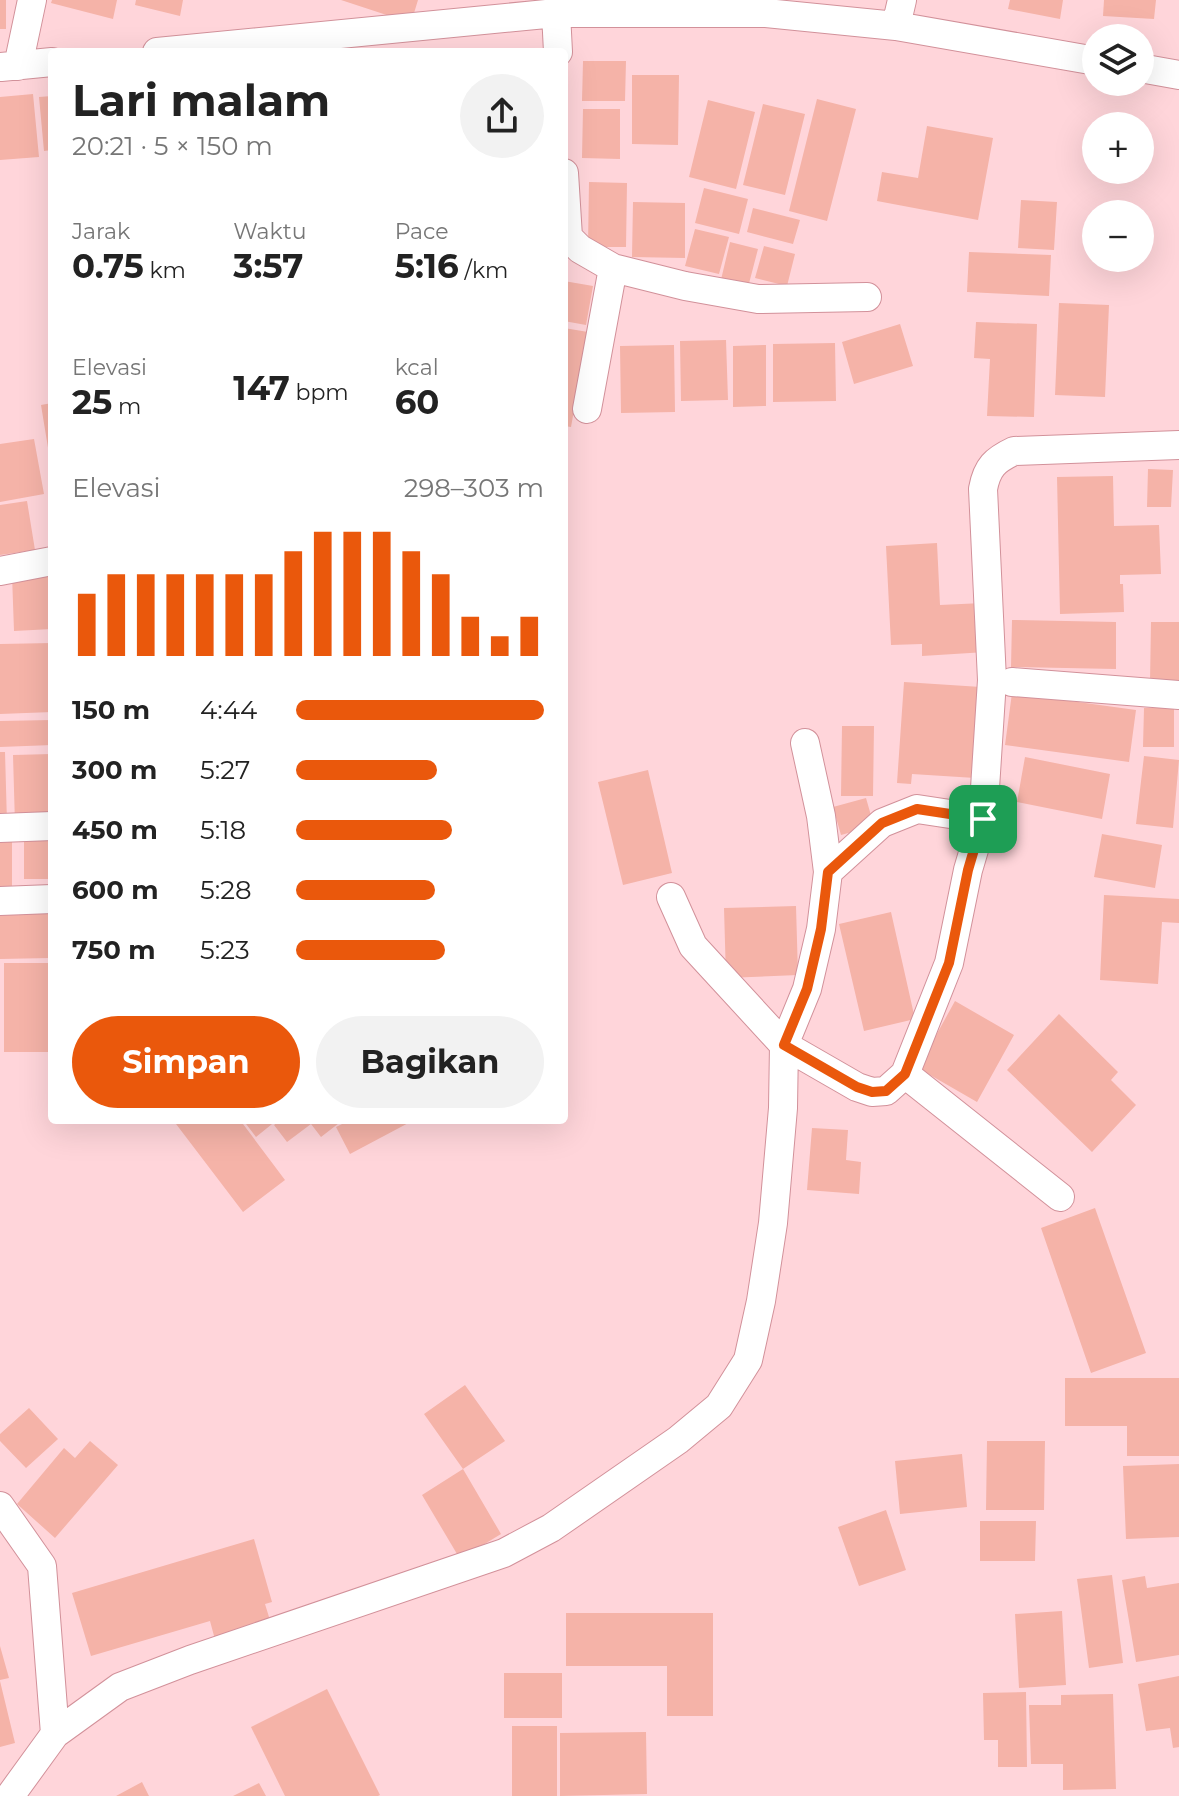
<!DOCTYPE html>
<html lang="id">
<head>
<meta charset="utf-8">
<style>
	body { margin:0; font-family:Montserrat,sans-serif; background:#f2f2f2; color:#222; height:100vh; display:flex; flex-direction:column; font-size:30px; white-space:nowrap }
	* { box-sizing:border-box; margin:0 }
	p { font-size:26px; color:#767676 }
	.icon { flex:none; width:44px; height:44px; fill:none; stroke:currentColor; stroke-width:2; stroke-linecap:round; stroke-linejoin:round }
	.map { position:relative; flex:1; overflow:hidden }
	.panel { position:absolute; left:48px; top:48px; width:520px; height:1076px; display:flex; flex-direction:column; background:#fff; border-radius:8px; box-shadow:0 8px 32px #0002 }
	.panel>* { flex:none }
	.fabs { position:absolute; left:1082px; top:24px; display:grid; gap:16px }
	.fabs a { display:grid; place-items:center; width:72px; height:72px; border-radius:50%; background:#fff; box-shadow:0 8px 32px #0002; font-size:40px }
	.pin { position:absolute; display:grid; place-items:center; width:68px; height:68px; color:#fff; margin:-34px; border-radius:16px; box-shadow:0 4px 12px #0006 }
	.round { display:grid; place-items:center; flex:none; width:84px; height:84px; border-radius:42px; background:#f2f2f2 }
	.summary { display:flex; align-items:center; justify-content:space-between; height:136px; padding:0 24px }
	h1 { font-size:44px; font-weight:700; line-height:60px }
	.stats { display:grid; grid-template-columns:repeat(3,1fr); gap:12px; height:136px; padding:8px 24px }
	.stats div { display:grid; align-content:center }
	.stats b { font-size:34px; font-weight:700 }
	.stats small { font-size:22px; font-weight:400 }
	.stats p { font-size:22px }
	.chart { height:224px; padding:16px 24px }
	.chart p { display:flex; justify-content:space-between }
	.chart svg { width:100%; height:144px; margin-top:8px; stroke:#ea580c; stroke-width:6 }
	.action { display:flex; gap:16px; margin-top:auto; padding:16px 24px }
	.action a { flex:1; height:92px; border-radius:48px; background:#ea580c; color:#fff; font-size:32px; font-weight:700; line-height:92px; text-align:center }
	.action a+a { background:#f2f2f2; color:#222 }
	ul { padding:0 24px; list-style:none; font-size:26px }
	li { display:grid; grid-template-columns:128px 96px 1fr; align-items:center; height:60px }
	li i { height:20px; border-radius:10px; background:#ea580c }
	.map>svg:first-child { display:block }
	.building { fill:#f5b3a8 }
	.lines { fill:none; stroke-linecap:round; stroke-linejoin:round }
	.street-casing { stroke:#d2919a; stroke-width:30 }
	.street { stroke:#fff; stroke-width:28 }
	.route-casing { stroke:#fff; stroke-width:16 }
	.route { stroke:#ea580c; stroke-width:10 }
</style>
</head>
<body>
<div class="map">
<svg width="1179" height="1796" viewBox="0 0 1179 1796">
	<rect width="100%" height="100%" fill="#ffd5da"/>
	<path class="building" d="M0,0H6V29H0Z
		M52,0H117L113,19L51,3Z
		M136,0H183L180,16L135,5Z
		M341,0H418L411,23Z
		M1010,0H1063L1060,19L1008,9Z
		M1104,0H1156L1154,19L1103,16Z
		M583,61H626L625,101H582Z
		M632,75H679L678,145L632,144Z
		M33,94L39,157L0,160V97Z
		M52,96V150L44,151L39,97Z
		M817,99L856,109L827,221L789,211Z
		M708,100L755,112L736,189L689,177Z
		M763,104L805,114L785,195L743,185Z
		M583,109H620V159L582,158Z
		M927,126L993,138L978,220L877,201L882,172L918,178Z
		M589,182L627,183L626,247H588Z
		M704,188L748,199L739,234L695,223Z
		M1021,200L1057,202L1054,250L1018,248Z
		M633,202L685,203V258L632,257Z
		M753,208L800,220L793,244L747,232Z
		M695,229L729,237L719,274L685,266Z
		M730,242L758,249L746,295L719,288Z
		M764,246L795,254L787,286L755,278Z
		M969,252L1051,255L1049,296L967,292Z
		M564,281L593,286L586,325L564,321Z
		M1059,303L1109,305L1105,397L1055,395Z
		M976,322L1037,324L1034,417L987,416L990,359L974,358Z
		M900,324L913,366L854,384L842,342Z
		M564,328L588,332L571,427L564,426Z
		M726,340L728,400L681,401L680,341Z
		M835,343L836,401L773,402V344Z
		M674,345L675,412L621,413L620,346Z
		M766,345V406L733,407V346Z
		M52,403V460H50L41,405Z
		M34,439L44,494L0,502V444Z
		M1148,469L1173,470L1171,507H1147Z
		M1113,476L1114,526L1159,525L1161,574L1120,575V584H1123L1124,612L1060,614L1057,477Z
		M27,501L35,550L0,555V505Z
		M937,543L940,605L983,603L986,652L922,656V644L891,645L886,546Z
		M52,574V629L14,631L12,575Z
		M1012,620L1116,622V669L1011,667Z
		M1151,622H1179V682H1150Z
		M52,643V712L0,714V644Z
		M904,682L981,687L975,778L912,774L911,784L897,783Z
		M1012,693L1136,710L1129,762L1005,745Z
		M1144,708H1174V747H1143Z
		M52,720V745L0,747V721Z
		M842,726H874L873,796H841Z
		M0,752H5L7,823H0Z
		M52,754V822L15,824L13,755Z
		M1144,756L1179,760L1173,828L1136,824Z
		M1025,757L1110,774L1102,819L1017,802Z
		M648,770L672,873L623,885L598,782Z
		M866,798L874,826L841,835L833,807Z
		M1102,834L1162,845L1155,888L1094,877Z
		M24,839H52V879H24Z
		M0,841H12V887H0Z
		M1104,895L1179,899V923L1162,922L1158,984L1100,980Z
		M796,906L798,975L726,978L724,908Z
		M0,907H50V958L0,959Z
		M891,912L915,1019L864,1031L839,924Z
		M4,963H50L52,1052H4Z
		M955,1001L1014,1035L977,1102L918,1068Z
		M1059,1014L1118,1072L1111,1080L1136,1105L1092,1152L1007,1070Z
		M173,1120H240L285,1180L243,1212Z
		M243,1120H277L256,1137Z
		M280,1120H343L321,1137L311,1124L287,1142L274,1125Z
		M350,1120H414L350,1154L336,1127Z
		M812,1128L848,1130L846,1160L861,1162L859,1194L807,1190Z
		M1095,1208L1146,1353L1091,1373L1041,1228Z
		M1065,1378H1179V1456H1127V1426H1065Z
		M465,1385L505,1441L463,1469L424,1414Z
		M29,1408L58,1439L26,1468L0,1441V1434Z
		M90,1441L118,1465L55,1538L17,1504L64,1448L75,1458Z
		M987,1441H1045L1044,1510H986Z
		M962,1454L967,1507L900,1514L895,1461Z
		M1179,1464V1537L1126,1539L1123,1466Z
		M463,1469L501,1534L460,1559L422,1495Z
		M886,1510L906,1570L859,1586L838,1527Z
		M980,1521H1036L1035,1561H980Z
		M254,1539L272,1602L265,1604L273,1630L217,1647L210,1621L91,1656L72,1593Z
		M1112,1575L1123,1663L1089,1668L1077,1579Z
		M1145,1576L1147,1588L1179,1583V1655L1136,1662L1122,1580Z
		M1062,1611L1066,1685L1019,1688L1015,1614Z
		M566,1613H713V1716H667V1666H566Z
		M0,1646L9,1678L0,1680Z
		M504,1673H562V1718H504Z
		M1179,1676V1747L1173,1748L1170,1728L1146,1731L1138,1684Z
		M0,1681L15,1743L0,1747Z
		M327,1689L380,1795L378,1796H285L251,1727Z
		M1026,1692L1027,1767H998V1740H984L983,1693Z
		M1113,1694L1116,1789L1063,1790V1764H1031L1029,1705H1061V1695Z
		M512,1726H557V1796H512Z
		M646,1732L647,1794L560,1796V1733Z
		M142,1782L149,1796H116Z
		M259,1783L266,1796H233Z"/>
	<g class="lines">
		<g class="street-casing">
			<path id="street" d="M556,13L558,52
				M896,26L902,0
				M157,52L556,13H766L896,26L1096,61
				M18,66L32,0
				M1,67L52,62
				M1140,68L1179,75
				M564,173L568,237L580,249L613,268L685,286L758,299L867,297
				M587,409L613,268
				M0,571L52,561
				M1012,682L1179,695
				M0,828L52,826
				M828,872L882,823L917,809L983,819
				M671,897L693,946L784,1045L857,1087L872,1092L886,1091L905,1074L949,963L968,870L983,819L992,680L983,489C987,467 995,460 1014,451L1179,445
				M0,901L52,899
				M905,1074L1060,1197
				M0,1506L42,1566L55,1734
				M10,1796L55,1734L120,1687L190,1660L504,1553L551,1528L678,1440L719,1406L748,1360L761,1301L773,1223L783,1108L784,1045L807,989L821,929L828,872L821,816L805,743"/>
		</g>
		<use href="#street" class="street"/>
	</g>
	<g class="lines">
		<g class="route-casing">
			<path id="route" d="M917,809L983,819L968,870L949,963L905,1074L886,1091L872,1092L857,1087L784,1045L807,989L821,929L828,872L882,823Z"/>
		</g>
		<use href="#route" class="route"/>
	</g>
</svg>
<div class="fabs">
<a><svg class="icon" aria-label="layers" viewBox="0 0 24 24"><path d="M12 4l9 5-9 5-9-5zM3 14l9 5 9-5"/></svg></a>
<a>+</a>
<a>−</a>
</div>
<div class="pin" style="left:983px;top:819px;background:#1e9e55"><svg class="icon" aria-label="arrive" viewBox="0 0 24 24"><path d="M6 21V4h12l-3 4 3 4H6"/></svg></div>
<section class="panel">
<div class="summary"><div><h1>Lari malam</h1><p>20:21 · 5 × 150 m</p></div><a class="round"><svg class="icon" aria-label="share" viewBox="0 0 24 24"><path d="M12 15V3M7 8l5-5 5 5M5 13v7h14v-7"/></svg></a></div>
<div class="stats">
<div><p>Jarak</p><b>0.75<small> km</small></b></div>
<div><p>Waktu</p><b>3:57</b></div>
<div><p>Pace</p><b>5:16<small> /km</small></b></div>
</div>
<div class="stats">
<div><p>Elevasi</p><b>25<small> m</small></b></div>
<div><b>147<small> bpm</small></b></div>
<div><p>kcal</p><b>60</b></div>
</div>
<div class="chart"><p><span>Elevasi</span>298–303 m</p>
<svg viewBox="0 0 160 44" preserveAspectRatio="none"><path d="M5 44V25M15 44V19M25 44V19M35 44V19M45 44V19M55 44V19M65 44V19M75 44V12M85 44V6M95 44V6M105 44V6M115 44V12M125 44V19M135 44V32M145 44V38M155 44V32"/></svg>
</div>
<ul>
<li><b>150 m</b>4:44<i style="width:100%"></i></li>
<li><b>300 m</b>5:27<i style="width:57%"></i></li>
<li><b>450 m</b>5:18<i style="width:63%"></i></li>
<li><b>600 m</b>5:28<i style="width:56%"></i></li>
<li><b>750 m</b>5:23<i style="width:60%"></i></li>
</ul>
<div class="action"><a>Simpan</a><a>Bagikan</a></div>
</section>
</div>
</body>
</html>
